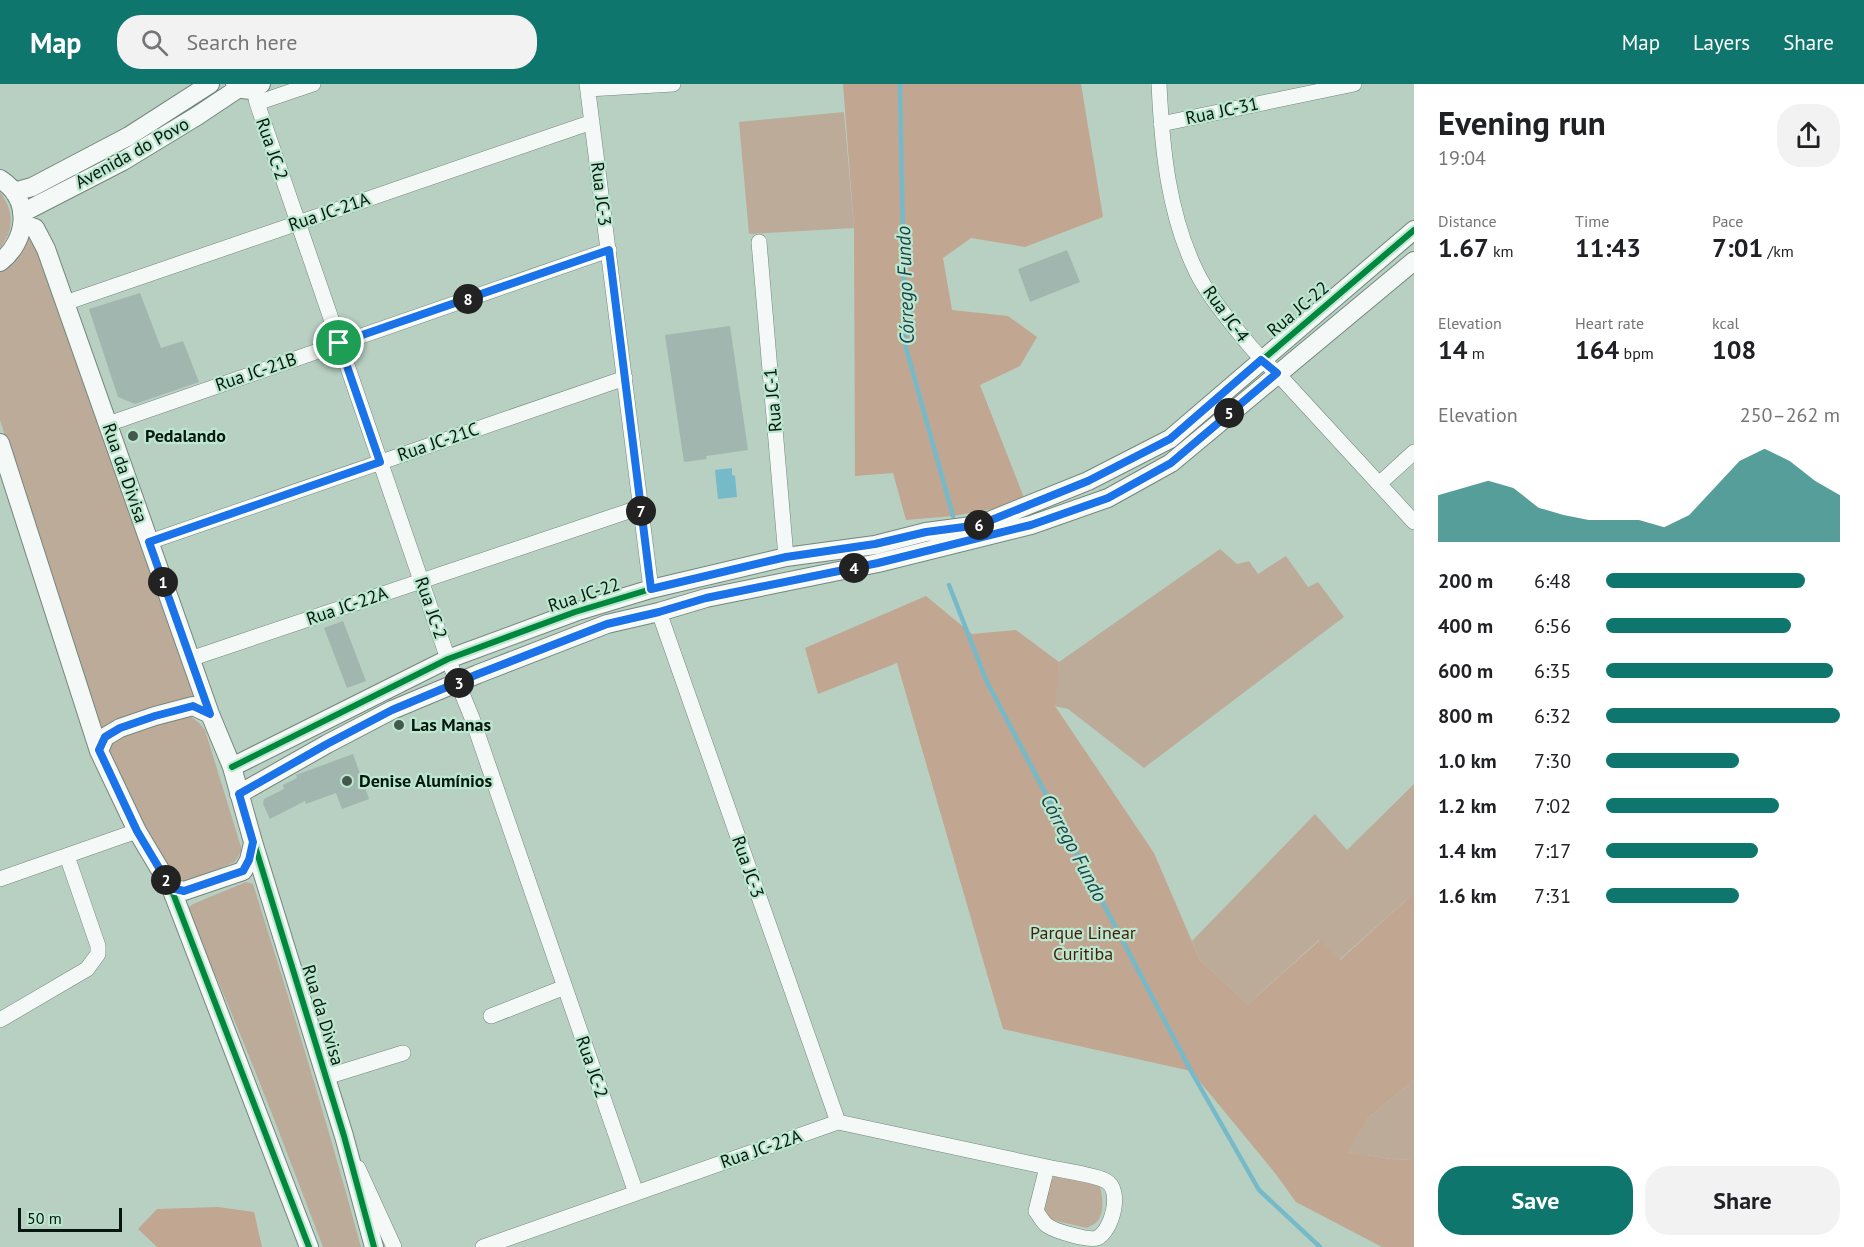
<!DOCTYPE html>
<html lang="en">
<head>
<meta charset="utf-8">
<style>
	body { margin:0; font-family:"PT Sans",sans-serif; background:#f2f2f2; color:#202124; height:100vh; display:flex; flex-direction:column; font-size:22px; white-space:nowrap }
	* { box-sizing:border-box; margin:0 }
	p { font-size:20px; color:#757577 }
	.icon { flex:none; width:33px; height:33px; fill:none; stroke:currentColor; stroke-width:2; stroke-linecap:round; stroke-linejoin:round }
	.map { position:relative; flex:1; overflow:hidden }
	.sheet { display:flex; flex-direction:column; background:#fff; width:450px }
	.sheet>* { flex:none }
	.scale { position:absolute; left:18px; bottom:15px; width:104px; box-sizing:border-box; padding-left:6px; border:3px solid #07170f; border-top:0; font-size:16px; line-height:21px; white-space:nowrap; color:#07170f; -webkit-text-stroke:4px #bae7ce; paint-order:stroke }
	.pin { position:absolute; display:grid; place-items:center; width:51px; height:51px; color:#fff; margin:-26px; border:3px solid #fff; border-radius:50%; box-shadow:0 2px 6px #0007 }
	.km { position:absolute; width:30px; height:30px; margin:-15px; border-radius:50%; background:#222; color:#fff; font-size:16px; line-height:30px; text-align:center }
	.round { display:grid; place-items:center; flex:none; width:63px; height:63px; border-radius:24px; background:#f2f2f2 }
	.overview { display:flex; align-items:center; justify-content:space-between; height:102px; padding:0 24px }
	h1 { font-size:33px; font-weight:700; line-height:45px }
	.metrics { display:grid; grid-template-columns:repeat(3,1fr); gap:9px; height:102px; padding:6px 24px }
	.metrics div { display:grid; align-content:center }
	.metrics b { font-size:26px; font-weight:700 }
	.metrics small { font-size:16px; font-weight:400 }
	.metrics p { font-size:16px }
	.chart { height:168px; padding:12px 24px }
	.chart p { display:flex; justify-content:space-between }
	.chart svg { width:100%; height:108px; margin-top:6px; fill:#0f766e; opacity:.7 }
	.cta { display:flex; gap:12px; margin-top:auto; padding:12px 24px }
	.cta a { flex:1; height:69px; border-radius:24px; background:#0f766e; color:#fff; font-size:24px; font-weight:700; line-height:69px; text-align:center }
	.cta a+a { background:#f2f2f2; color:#202124 }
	ul { padding:0 24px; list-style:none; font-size:20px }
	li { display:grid; grid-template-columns:96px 72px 1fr; align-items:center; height:45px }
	li i { height:15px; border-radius:8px; background:#0f766e }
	header { display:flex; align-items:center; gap:36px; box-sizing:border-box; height:84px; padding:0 30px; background:#0f766e; color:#fff }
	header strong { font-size:28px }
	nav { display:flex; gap:33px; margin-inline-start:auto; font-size:21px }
	.search { width:420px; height:54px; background:#f2f2f2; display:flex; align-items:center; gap:15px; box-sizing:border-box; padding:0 21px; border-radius:24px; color:#757577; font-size:22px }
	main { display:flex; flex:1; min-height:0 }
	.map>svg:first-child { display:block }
	.green { fill:#bdab9a }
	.forest { fill:#c1a692 }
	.water { fill:#76bac9 }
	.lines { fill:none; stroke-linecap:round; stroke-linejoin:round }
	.stream { stroke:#76bac9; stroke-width:4.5 }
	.building { fill:#a1b6ae }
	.minor-casing { stroke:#73867c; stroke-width:16 }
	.major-casing { stroke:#73867c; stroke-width:20 }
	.minor { stroke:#f4f8f6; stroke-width:15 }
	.major { stroke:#f4f8f6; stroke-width:18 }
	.cycleway-casing { stroke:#bae7ce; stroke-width:10 }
	.cycleway { stroke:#00873e; stroke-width:6 }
	.route-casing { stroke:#fff; stroke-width:12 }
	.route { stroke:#1a73e8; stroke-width:8 }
	.poi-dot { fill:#45584e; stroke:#bae7ce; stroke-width:2 }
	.labels { text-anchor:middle; stroke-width:4.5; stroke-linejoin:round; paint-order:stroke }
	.street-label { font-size:18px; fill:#07170f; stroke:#bae7ce }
	.poi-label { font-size:18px; font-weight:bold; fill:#07170f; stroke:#bae7ce; text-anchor:start }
	.park-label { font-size:18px; fill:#481c0a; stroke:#bae7ce }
	.water-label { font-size:20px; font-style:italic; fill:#183f4b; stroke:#bae7ce }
</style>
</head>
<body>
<header>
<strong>Map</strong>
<div class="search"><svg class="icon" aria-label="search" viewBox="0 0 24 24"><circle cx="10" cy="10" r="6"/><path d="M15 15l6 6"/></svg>Search here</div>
<nav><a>Map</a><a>Layers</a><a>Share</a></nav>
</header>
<main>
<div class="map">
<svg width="1414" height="1163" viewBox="0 0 1414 1163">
	<rect width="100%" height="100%" fill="#b8d0c2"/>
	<path class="green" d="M844,28L854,144L749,150L739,38Z
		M0,108C14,127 15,145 0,164Z
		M27,152L40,168L201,621L101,651L0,336V185Z
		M1220,465L1237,480L1249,477L1258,490L1286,472L1308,503L1318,498L1344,533L1144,684L1068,625L1054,622L1059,578Z
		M189,631L199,639L205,646L242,766L235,778L189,797L178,796L169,787L108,670L111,660L121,654Z
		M1414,700V809L1339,876L1319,856L1248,920L1200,876L1192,857L1315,730L1347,766Z
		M246,798L253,800C291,920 328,1041 361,1163H323C280,1050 237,936 186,825L193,820Z
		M1414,996V1075L1398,1076L1346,1068L1368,1034Z
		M1056,1091L1099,1100C1103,1112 1105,1129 1096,1139C1093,1141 1090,1142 1087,1144L1052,1136L1044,1128L1048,1100Z"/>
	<path class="forest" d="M843,0H1081L1103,133L1025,163L971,154L943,174L952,226L1008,232L1037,253L1020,282L980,301L1026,419L953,432L906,436L893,389L855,392L854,144Z
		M926,512L972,550L1016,546L1059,578L1055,622L1154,769L1200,876L1248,920L1320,856L1340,876L1414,809V996L1368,1034L1347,1068L1398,1076L1414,1075V1163H1382L1296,1118L1275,1089L1191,987L1003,945L897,579L818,610L805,564Z
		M218,1123L254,1128L262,1163H157L138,1145L157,1125Z"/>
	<path class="water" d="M732,384V391L735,392L737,413L718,415L715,386Z"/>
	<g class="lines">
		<path class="stream" d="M900,0L905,260L953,432
			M949,501L986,596L1191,987L1259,1106L1320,1163"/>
	</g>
	<path class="building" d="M1067,166L1080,198L1030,218L1018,185Z
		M140,209L161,264L183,257L199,298L135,320L118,313L89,225Z
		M730,242L748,366L706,372L707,375L684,378L665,251Z
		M343,537L366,597L347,604L324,544Z
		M353,670L369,715L342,725L336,709L306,720L305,717L270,735L263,720L264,715L284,705L283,701L297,694L296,691Z"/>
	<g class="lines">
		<g class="minor-casing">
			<path id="minor" d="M587,0L651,505
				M1159,0C1162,64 1168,130 1197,189C1207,209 1222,228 1236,245C1249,261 1261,276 1277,289L1414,438
				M254,5L257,19L448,575L472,634L636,1109
				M588,5L673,0
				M257,19L313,0
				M1161,40L1354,0
				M759,158L786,473
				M65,219L592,38
				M108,340L609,166
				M1379,400L1414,368
				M149,458L625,294
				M659,528L838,1038
				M190,575L641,423
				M0,795L137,747
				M491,932L565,903
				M0,936L87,885L98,870V862L67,772
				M326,993L403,969
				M1047,1083C1059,1086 1097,1091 1106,1097C1123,1106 1112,1147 1097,1154C1089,1157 1055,1147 1048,1142C1042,1138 1040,1132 1036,1127Z
				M358,1084L394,1163
				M483,1163L838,1038L1047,1083"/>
		</g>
		<g class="major-casing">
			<path id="major" d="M235,0C244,8 253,7 261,0
				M0,95C33,116 27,157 0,178
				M14,108L32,103L129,52L210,0
				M22,129L123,77L197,32L239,4
				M23,140L35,144L46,165L210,630L232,683L253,758L344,1052L374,1163
				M0,359L99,667L137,747L171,804L309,1163
				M99,667L105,653L120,644L155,632L193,622L210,630
				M232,683L448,575L575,528L651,505L786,473L875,461L926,448L979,441L1088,397L1170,355L1414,146
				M239,710L327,660L392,626L478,590L607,540L659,528L706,514L878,479L1031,441L1108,414L1171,379L1414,177
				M171,804L184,807L243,787L249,776L253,759"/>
		</g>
		<use href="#minor" class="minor"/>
		<use href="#major" class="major"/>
		<g class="cycleway-casing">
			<path id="cycleway" d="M232,683L448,575L575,528L651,505L786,473L875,461L926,448L979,441L1088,397L1170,355L1414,146
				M239,710L344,1052L374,1163
				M137,747L171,804L309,1163"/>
		</g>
		<use href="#cycleway" class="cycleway"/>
	</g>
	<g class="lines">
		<g class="route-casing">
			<path id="route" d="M609,166L651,505L786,473L875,460L926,448L979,441L1088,397L1170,355L1261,276L1277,289L1171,379L1108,414L1031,441L878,479L706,514L659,528L607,540L478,590L392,626L327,660L239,710L253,758L249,776L243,787L184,807L171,804L137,747L99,666L105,653L120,644L155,632L193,622L210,630L149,458L380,378L339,259Z"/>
		</g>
		<use href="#route" class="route"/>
	</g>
	<g class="poi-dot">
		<circle cx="133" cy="352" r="6"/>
		<circle cx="399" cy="641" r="6"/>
		<circle cx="347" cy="697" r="6"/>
	</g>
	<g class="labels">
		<g class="street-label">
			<text transform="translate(1222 27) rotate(-12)" y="6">Rua JC-31</text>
			<text transform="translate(272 65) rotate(71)" y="6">Rua JC-2</text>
			<text transform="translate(132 69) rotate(-29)" y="6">Avenida do Povo</text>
			<text transform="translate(601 110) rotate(83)" y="6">Rua JC-3</text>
			<text transform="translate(329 128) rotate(-19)" y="6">Rua JC-21A</text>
			<text transform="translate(1298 225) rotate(-40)" y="6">Rua JC-22</text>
			<text transform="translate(1226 230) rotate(54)" y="6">Rua JC-4</text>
			<text transform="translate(256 288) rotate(-19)" y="6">Rua JC-21B</text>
			<text transform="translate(773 316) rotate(-95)" y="6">Rua JC-1</text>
			<text transform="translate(438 358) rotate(-19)" y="6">Rua JC-21C</text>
			<text transform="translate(125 389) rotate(71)" y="6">Rua da Divisa</text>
			<text transform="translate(584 511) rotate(-18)" y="6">Rua JC-22</text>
			<text transform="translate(347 522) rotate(-19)" y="6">Rua JC-22A</text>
			<text transform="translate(431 524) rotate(71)" y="6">Rua JC-2</text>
			<text transform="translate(748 783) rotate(71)" y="6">Rua JC-3</text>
			<text transform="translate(323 931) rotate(73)" y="6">Rua da Divisa</text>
			<text transform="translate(592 983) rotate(71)" y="6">Rua JC-2</text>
			<text transform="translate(761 1065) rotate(-19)" y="6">Rua JC-22A</text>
		</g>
		<g class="poi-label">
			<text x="145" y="358">Pedalando</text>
			<text x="411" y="647">Las Manas</text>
			<text x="359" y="703">Denise Alumínios</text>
		</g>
		<g class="park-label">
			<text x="1083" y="855">Parque Linear<tspan x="1083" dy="21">Curitiba</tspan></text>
		</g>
		<g class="water-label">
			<text transform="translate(905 201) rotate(-92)" y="7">Córrego Fundo</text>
			<text transform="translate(1074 764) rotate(62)" y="7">Córrego Fundo</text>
		</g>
	</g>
</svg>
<div class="scale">50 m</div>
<div class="pin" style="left:339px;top:259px;background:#1e9e55"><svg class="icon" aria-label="arrive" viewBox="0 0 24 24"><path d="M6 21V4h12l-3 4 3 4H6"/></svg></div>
<b class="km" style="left:163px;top:498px">1</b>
<b class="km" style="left:166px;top:796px">2</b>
<b class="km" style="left:459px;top:599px">3</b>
<b class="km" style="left:854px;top:484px">4</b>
<b class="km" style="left:1229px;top:329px">5</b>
<b class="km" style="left:979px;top:441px">6</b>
<b class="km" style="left:641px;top:427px">7</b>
<b class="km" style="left:468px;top:215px">8</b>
</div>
<section class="sheet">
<div class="overview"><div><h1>Evening run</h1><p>19:04</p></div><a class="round"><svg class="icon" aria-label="share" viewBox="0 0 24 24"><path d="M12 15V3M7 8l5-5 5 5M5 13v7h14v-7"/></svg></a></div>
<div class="metrics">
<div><p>Distance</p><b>1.67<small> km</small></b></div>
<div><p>Time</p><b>11:43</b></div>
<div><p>Pace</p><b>7:01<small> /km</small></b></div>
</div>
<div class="metrics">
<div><p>Elevation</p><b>14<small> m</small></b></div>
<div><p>Heart rate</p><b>164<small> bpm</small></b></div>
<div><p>kcal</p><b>108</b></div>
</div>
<div class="chart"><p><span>Elevation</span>250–262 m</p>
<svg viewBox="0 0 160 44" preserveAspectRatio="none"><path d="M0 44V25L10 22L20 19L30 22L40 30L50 33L60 35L70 35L80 35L90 38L100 33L110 22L120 11L130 6L140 11L150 19L160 25V44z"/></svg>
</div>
<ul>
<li><b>200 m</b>6:48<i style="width:85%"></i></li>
<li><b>400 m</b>6:56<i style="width:79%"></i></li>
<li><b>600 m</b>6:35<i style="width:97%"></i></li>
<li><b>800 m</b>6:32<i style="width:100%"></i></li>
<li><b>1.0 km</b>7:30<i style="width:57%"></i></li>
<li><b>1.2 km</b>7:02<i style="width:74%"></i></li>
<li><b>1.4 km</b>7:17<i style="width:65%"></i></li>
<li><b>1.6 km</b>7:31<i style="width:57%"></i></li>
</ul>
<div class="cta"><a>Save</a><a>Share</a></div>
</section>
</main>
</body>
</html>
